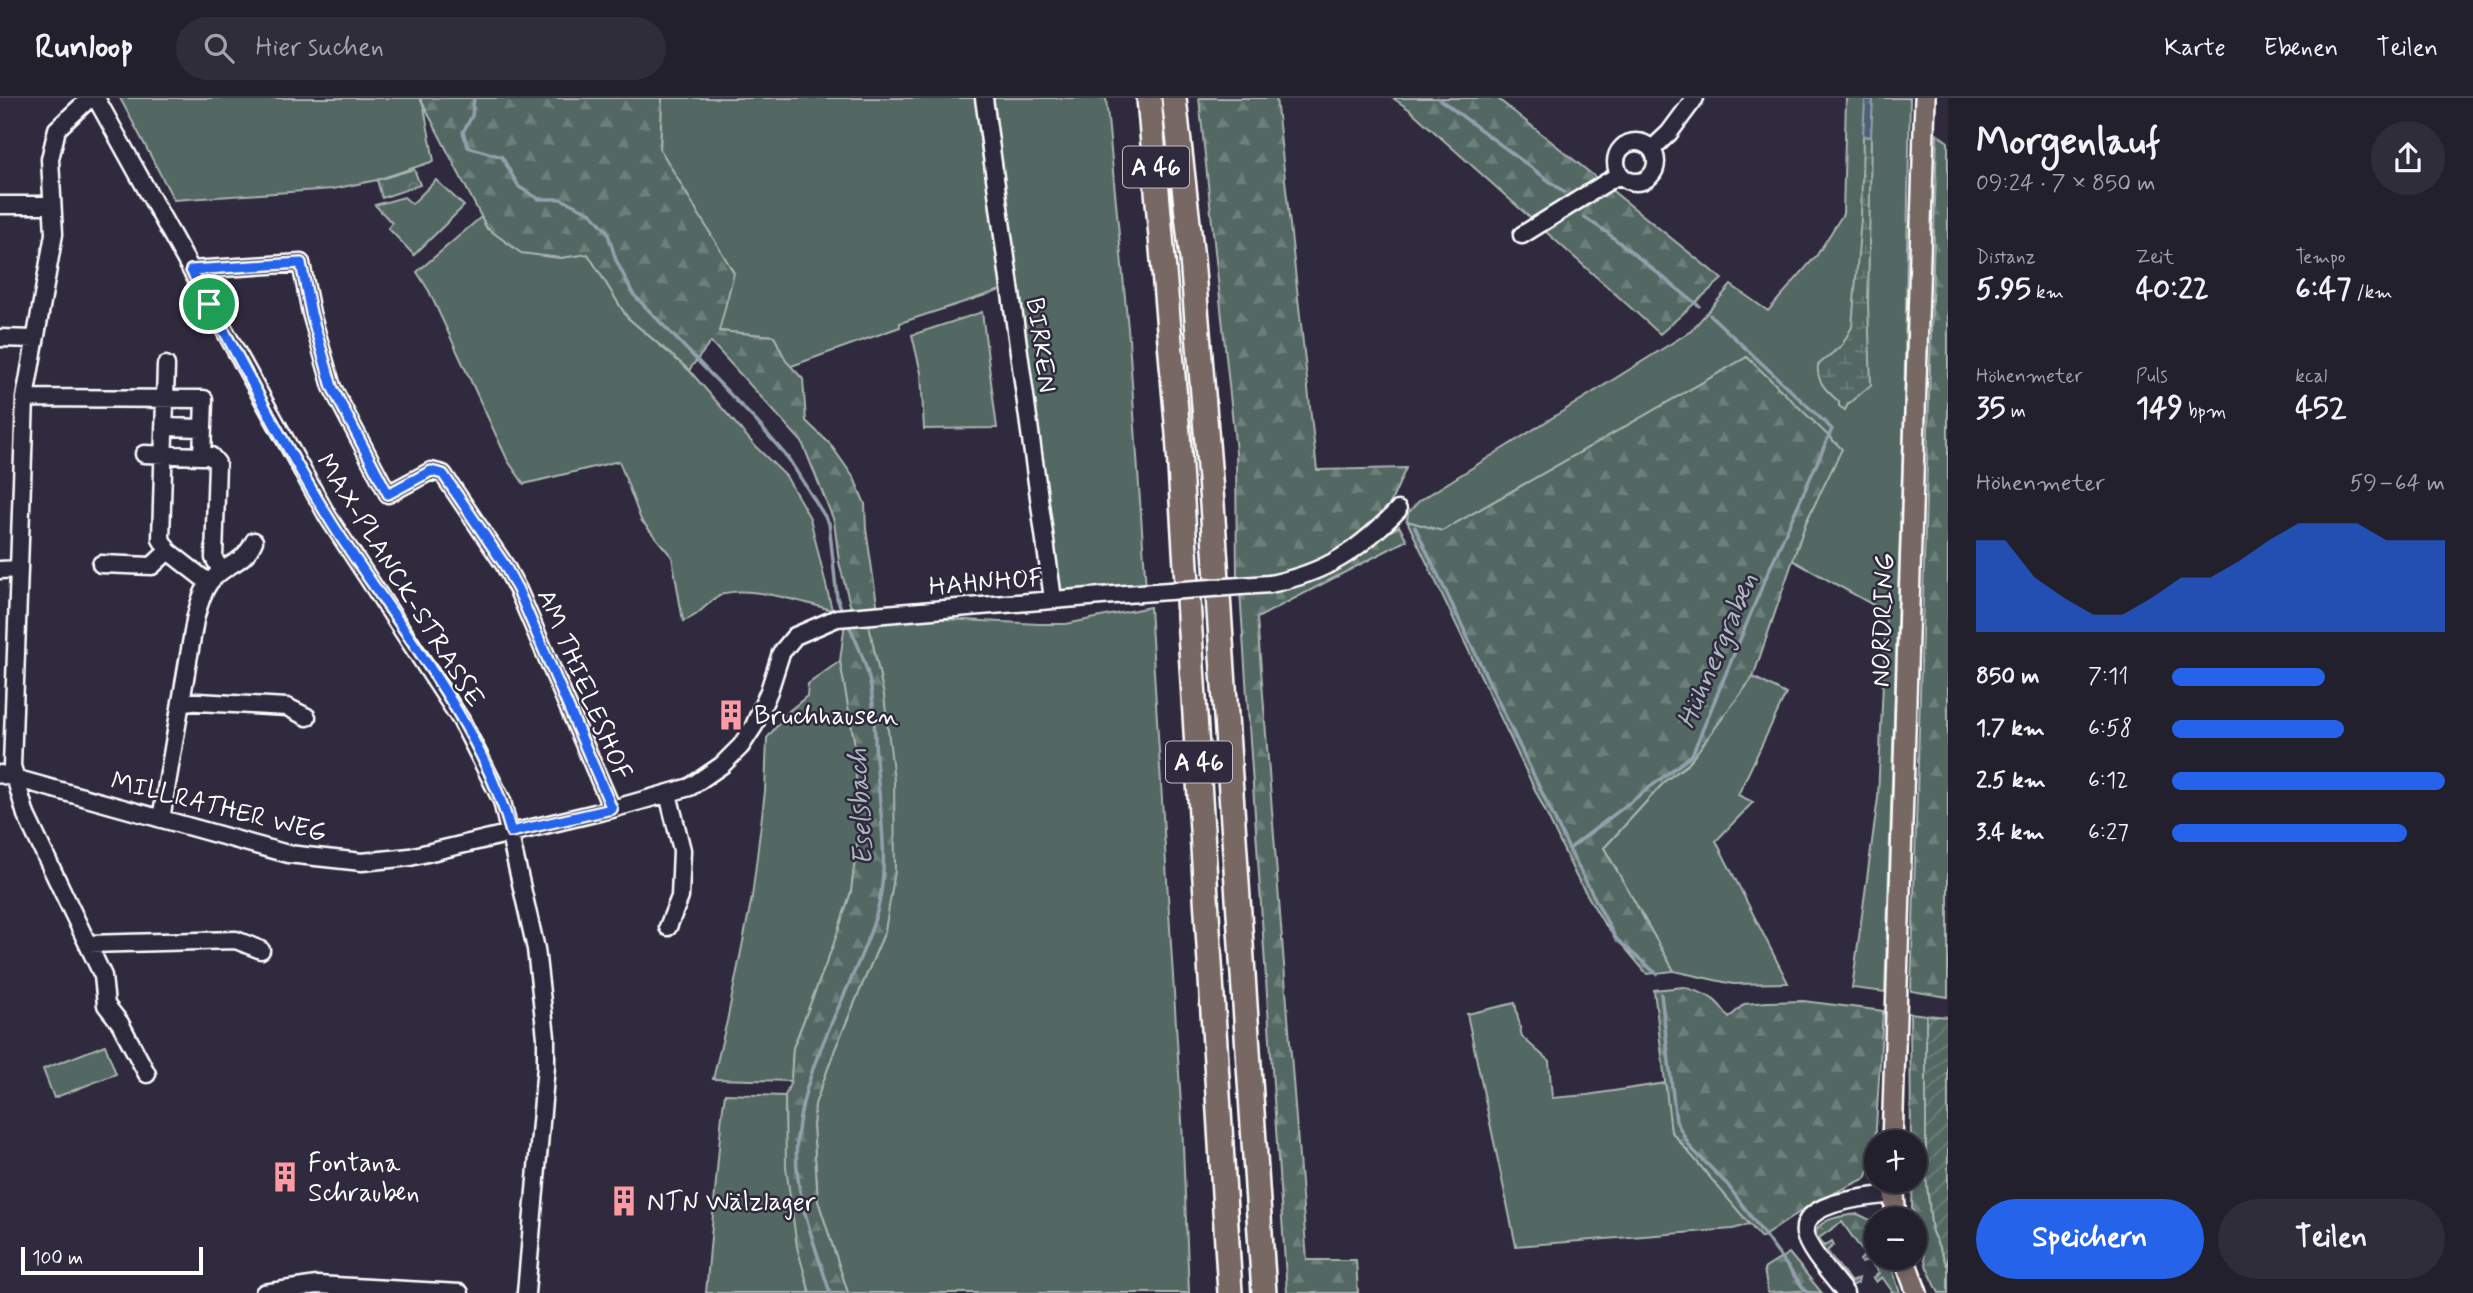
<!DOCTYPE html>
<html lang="de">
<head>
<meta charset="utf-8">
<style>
	body { margin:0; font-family:Mynerve,sans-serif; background:#2f2d3a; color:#f1f3f6; height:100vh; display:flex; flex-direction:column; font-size:26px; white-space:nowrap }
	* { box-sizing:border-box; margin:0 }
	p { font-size:23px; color:#a3a3aa }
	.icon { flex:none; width:38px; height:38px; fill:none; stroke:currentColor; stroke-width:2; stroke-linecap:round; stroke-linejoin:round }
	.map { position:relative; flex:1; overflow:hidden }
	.sheet { display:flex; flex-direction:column; background:#23202e; width:525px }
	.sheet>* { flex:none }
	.tools { position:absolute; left:1864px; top:1032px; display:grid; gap:14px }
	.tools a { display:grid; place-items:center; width:63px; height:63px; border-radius:50%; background:#23202e; box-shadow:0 4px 10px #0003,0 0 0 2px #403e4a; font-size:35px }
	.scale { position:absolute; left:21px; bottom:18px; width:182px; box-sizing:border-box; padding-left:7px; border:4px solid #fff; border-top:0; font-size:19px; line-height:24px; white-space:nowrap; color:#fff; -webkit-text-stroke:5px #2f2a3d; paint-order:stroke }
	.pin { position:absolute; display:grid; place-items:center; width:60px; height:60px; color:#fff; margin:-30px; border:4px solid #fff; border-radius:50%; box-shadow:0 2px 7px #0007 }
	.round { display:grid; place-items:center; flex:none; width:74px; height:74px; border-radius:37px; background:#2f2d3a }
	.head { display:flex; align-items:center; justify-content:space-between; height:119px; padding:0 28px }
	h1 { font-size:38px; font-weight:700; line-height:52px }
	.figures { display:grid; grid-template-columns:repeat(3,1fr); gap:10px; height:119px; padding:7px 28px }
	.figures div { display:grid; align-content:center }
	.figures b { font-size:30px; font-weight:700 }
	.figures small { font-size:19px; font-weight:400 }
	.figures p { font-size:19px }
	.chart { height:196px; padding:14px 28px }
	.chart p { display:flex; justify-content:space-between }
	.chart svg { width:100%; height:126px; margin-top:7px; fill:#2563eb; opacity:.7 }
	.action { display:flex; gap:14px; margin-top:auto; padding:14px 28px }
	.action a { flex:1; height:80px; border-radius:42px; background:#2563eb; color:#fff; font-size:28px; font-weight:700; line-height:80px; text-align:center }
	.action a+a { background:#2f2d3a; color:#f1f3f6 }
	ul { padding:0 28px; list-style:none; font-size:23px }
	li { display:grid; grid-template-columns:112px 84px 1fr; align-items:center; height:52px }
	li i { height:18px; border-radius:9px; background:#2563eb }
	header { display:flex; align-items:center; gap:42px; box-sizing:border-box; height:98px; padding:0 35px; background:#23202e; border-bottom:2px solid #403e4a }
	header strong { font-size:33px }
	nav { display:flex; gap:38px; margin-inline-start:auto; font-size:24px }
	.search { width:490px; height:63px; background:#2f2d3a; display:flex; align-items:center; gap:18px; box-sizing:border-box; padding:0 24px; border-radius:38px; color:#a3a3aa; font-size:26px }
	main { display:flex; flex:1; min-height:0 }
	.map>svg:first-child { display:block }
	.grass { fill:#536862; stroke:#a9b4b0; stroke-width:2 }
	.forest { fill:url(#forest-firs); stroke:#a9b4b0; stroke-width:2 }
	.wetland { fill:url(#wetland-marsh); stroke:#a9b4b0; stroke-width:2 }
	.park { fill:url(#park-crowns); stroke:#a9b4b0; stroke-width:2 }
	.garden { fill:url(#garden-furrows); stroke:#a9b4b0; stroke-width:2 }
	.water { fill:url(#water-ripples); stroke:#94a0ad; stroke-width:2 }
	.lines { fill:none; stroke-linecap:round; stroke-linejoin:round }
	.stream { stroke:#94a0ad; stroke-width:3.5 }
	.minor-casing { stroke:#fff; stroke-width:21 }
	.major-casing { stroke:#fff; stroke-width:24 }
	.highway-casing { stroke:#fff; stroke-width:28 }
	.minor { stroke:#2f2a3d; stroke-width:16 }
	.major { stroke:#776864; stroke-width:19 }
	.highway { stroke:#776864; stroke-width:23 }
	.minor-bridge-casing { stroke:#fff; stroke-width:21; stroke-linecap:butt }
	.minor-bridge { stroke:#2f2a3d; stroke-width:16 }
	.route-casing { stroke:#fff; stroke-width:14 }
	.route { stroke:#2563eb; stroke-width:9 }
	.labels { text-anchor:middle; stroke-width:5; stroke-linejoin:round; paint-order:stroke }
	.shield { fill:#2f2a3d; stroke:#c1bfc5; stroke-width:2 }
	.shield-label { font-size:24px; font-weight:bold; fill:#fff }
	.street-label { font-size:26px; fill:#fff; stroke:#2f2a3d }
	.poi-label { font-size:26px; fill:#fff; stroke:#2f2a3d; text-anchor:start }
	.water-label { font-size:28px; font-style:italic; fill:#aeb8c2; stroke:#2f2a3d }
</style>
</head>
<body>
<header>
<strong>Runloop</strong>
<div class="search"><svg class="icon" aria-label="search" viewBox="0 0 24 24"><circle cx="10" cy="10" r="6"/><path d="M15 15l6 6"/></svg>Hier suchen</div>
<nav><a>Karte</a><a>Ebenen</a><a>Teilen</a></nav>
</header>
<main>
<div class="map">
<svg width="1948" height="1195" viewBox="0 0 1948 1195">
	<defs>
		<pattern id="forest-firs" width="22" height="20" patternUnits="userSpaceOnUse" patternTransform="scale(1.75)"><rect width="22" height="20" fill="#536862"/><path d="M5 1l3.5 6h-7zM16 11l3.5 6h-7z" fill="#6d7f7a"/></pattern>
		<pattern id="wetland-marsh" width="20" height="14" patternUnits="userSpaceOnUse" patternTransform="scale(1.75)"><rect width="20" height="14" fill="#536862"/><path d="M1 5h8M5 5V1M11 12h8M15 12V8" fill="none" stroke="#6d7f7a"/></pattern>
		<pattern id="park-crowns" width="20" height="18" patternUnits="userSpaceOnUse" patternTransform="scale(1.75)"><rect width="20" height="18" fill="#536862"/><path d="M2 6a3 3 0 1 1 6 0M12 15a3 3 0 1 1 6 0" fill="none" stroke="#6d7f7a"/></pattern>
		<pattern id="garden-furrows" width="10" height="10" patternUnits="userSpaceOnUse" patternTransform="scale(1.75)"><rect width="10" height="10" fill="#536862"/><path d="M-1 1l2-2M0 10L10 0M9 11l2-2" fill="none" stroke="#6d7f7a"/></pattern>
		<pattern id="water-ripples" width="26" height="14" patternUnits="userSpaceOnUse" patternTransform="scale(1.75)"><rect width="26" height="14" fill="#4c6177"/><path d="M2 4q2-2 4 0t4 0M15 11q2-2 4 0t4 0" fill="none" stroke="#67798b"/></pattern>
	</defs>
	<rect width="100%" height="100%" fill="#2f2a3d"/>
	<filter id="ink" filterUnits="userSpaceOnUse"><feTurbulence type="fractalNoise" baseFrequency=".0143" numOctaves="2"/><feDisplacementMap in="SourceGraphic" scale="14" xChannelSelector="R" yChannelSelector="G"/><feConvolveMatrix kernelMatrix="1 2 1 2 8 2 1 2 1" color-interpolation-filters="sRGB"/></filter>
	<g filter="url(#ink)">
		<path class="grass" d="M120,0H420L424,9L434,63L377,82L333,91L174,102Z
			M662,0H976L981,49L1004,191L900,225V229L786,270L773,238L719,233L660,51Z
			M987,0H1106L1129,241L1146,491L1065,495L1054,486Z
			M1846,0H1910L1904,312L1885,894L1852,890L1878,700L1886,514L1792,462L1806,424L1841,351L1747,259L1442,433L1407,423L1408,415L1419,403L1691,233L1731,187L1768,213L1817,157L1843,116Z
			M436,82L464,108L414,157L388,130L392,125L375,107L404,99L412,106Z
			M481,119L487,131L560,160L588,156L627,219L689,272L756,349L786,378L810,420L832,512C806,505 747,487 723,496C707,503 699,519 683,523L672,459L641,422L619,363L524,386L508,363L429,193L417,174Z
			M982,214L997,330L924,331L921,275L912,237Z
			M1150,509L1182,1023L1189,1195H848L818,1103L813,1028L815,1006L835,951L885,833L884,598L868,523L927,520L1039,526H1066Z
			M840,563L854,641L859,731L851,794L833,848L793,950L791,983L713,981L727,923L752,799L765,693L767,640L789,613L807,598L808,586Z
			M1753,579L1786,596L1738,697L1753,704L1716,743L1788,885L1733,886L1674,873L1604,750L1666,682L1688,666Z
			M1515,905L1522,939L1549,963L1552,1000L1587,997L1666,985L1671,1033L1750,1126L1733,1131L1516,1148L1467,916Z
			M105,947L116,976L54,1000L43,971Z
			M725,996L785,998C786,1068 791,1128 810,1195H706L722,1016Z"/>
		<path class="forest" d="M420,0H662L660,51L734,175L719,233L774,238L786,263L803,281L806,323L830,346L854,380L865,406L866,431L878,512L852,514L839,464L834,423L802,344L711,244L689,272L627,219L588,156L560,160L521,155L487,130Z
			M1199,0H1276L1317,372L1406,370L1386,415L1339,453L1312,467L1282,479L1237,483L1236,354Z
			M1393,0H1497L1722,181L1660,236L1410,12Z
			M1937,36L1948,44V899L1911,893Z
			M1747,259L1842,351L1806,424L1753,579L1688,666L1666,682L1604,750L1674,873L1647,876L1603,824L1576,778L1407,423L1442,433Z
			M1399,428L1407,442L1257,520L1307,1162H1356L1358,1195H1287L1240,493L1311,484Z
			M868,523L884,598L894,682L895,773L885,833L835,951L815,1006L813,1028L818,1103L848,1195H810L797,1149L786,1069L785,998L791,983L793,950L833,848L851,794L859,731L854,641L840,563L845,524Z
			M1684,889C1708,897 1715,898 1729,920L1744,906L1767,904L1803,903L1883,913L1874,1063L1866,1080L1813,1105L1761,1140L1671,1033L1654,892Z
			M1910,915L1926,917V1077L1932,1134L1948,1169V1195H1939L1927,1170L1912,1110L1914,1045H1911Z
			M1858,1116L1870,1122L1876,1128V1160H1889L1900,1195H1891L1892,1193L1882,1179L1876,1184L1873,1180L1879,1175L1869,1162L1862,1165L1860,1162L1865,1157L1842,1124L1819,1140L1824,1148L1832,1143L1834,1147L1827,1153L1851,1184L1859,1180L1858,1185L1851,1188C1826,1156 1783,1123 1858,1116Z
			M1789,1155L1822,1195L1799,1193L1768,1195L1764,1171Z"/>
		<path class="wetland" d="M1863,38L1871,39L1868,206L1871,287L1848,306L1845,312L1839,308V304C1827,293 1816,284 1818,267L1842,247L1852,229L1861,120Z"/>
		<path class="park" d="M414,71L420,87L382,100L377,82Z"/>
		<path class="garden" d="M1926,917L1948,919V1169L1932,1134L1926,1077Z"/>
		<path class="water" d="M1865,2H1873L1871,39L1863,38Z"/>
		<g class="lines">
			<path class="stream" d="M474,0L472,18L463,34L468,49L502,59L519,89L539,101H561L591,115L607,133L616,162L633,196L756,323L788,360L829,425L837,500L843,515
				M1438,0L1564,94
				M1584,119L1605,133L1699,208
				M1415,429L1569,751
				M1657,876L1616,841L1569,751L1692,657L1766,479L1832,331L1710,217
				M1661,896L1676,1023L1690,1049L1727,1086L1807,1195
				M830,1195C815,1146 792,1093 797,1041C804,960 853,893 876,817C891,768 879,709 876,659C874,635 875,608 870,585C866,564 857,544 848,525"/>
			<g class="minor-casing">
				<path id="minor" d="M90,0L57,31L50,61L54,136L25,300L12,668L26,717L103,878L106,907L120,925L147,976
					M96,0L328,419L461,622L502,703L536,851L546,939V968L526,1195
					M984,0L1053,501
					M1616 64a20 20 0 1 1 40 0a20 20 0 1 1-40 0Z
					M1652,51L1669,35L1695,0
					M0,107H52
					M1522,137L1620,76
					M191,172L301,165L311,215L332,289L388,396L431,373L443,376L504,466L518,492L612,711
					M0,240L35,241
					M166,267L161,441L168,453L209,485
					M25,300L204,301L202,358L144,356
					M164,329L203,330
					M202,358H211L217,365L214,460L221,473
					M101,466L152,468L168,453
					M0,472L19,471
					M1270,486C1328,474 1357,453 1398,412
					M181,603L287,609L307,619
					M0,676L288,756L362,764L410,759L612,711L690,689L722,667L741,648L754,628L769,593L781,555L795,538L837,520L1126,496
					M668,696L682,752L680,799L668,829
					M161,721L195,522C198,510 201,496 209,485C224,465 244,467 254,443
					M88,846L236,842L261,852
					M264,1195L317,1187L460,1195
					M1845,1195C1835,1181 1808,1153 1805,1136C1800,1102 1872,1099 1893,1096"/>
			</g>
			<g class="major-casing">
				<path id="major" d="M1892,1045L1925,0
					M1893,1083L1896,1122
					M1904,1160L1917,1195"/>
			</g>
			<g class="highway-casing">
				<path id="highway" d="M1149,0L1178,336L1230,1195
					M1174,0L1192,161L1212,406L1264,1195"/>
			</g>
			<use href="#minor" class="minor"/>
			<use href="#major" class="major"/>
			<use href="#highway" class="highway"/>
			<g class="minor-bridge-casing">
				<path id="minor-bridge" d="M1126,496L1270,486"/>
			</g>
			<use href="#minor-bridge" class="minor-bridge"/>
		</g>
	</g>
	<g class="lines" filter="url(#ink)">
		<g class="route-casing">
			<path id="route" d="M301,165L311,215L332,289L388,396L431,373L443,376L504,466L518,492L612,711L511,734C481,624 394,523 333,427C282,345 238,257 191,172Z"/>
		</g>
		<use href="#route" class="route"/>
	</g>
	<defs>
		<g id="building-bare" transform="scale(2.415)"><path d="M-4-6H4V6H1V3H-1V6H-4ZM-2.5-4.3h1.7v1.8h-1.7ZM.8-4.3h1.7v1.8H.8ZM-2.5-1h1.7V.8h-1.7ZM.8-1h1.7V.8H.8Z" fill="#ff9aa2" stroke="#2f2a3d" stroke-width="2.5" paint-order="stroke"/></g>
	</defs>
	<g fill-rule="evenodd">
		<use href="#building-bare" x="731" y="617"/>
		<use href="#building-bare" x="285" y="1079"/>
		<use href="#building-bare" x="624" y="1103"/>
	</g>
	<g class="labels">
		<g class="shield">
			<rect x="1123" y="48.5" width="66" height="41" rx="5"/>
			<rect x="1166" y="643.5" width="66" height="41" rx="5"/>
		</g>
		<g class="shield-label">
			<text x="1156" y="77">A 46</text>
			<text x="1199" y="672">A 46</text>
		</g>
		<g class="street-label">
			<text transform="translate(1042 247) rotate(82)" y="9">BIRKEN</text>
			<text transform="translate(401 482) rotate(58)" y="9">MAX-PLANCK-STRASSE</text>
			<text transform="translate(986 483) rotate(-5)" y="9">HAHNHOF</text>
			<text transform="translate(1882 522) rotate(-88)" y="9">NORDRING</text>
			<text transform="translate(585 586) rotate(67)" y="9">AM THIELESHOF</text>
			<text transform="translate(219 708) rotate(14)" y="9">MILLRATHER WEG</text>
		</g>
		<g class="poi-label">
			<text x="754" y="626">Bruchhausen</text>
			<text x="308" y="1073">Fontana<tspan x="308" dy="30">Schrauben</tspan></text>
			<text x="647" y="1112">NTN Wälzlager</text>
		</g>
		<g class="water-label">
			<text transform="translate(1716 552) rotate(-67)" y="10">Hühnergraben</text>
			<text transform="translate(859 709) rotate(-93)" y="10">Eselsbach</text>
		</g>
	</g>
</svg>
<div class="tools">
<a>+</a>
<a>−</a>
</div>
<div class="scale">100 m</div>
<div class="pin" style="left:209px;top:206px;background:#1e9e55"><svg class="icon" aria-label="arrive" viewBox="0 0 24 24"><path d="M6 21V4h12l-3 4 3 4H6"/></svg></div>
</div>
<section class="sheet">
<div class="head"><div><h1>Morgenlauf</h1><p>09:24 · 7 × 850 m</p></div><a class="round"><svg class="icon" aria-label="share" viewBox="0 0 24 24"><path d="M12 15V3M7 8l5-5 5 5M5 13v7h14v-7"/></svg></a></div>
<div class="figures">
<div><p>Distanz</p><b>5.95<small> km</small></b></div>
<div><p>Zeit</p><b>40:22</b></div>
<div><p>Tempo</p><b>6:47<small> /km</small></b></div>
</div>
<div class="figures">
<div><p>Höhenmeter</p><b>35<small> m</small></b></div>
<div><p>Puls</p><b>149<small> bpm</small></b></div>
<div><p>kcal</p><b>452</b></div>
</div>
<div class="chart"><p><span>Höhenmeter</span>59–64 m</p>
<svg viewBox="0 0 160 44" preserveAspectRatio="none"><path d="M0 44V12L10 12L20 25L30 32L40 38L50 38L60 32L70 25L80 25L90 19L100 12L110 6L120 6L130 6L140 12L150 12L160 12V44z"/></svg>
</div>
<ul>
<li><b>850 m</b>7:11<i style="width:56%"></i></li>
<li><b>1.7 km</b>6:58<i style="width:63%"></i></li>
<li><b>2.5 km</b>6:12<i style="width:100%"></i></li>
<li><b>3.4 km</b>6:27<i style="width:86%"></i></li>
</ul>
<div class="action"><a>Speichern</a><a>Teilen</a></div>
</section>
</main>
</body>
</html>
